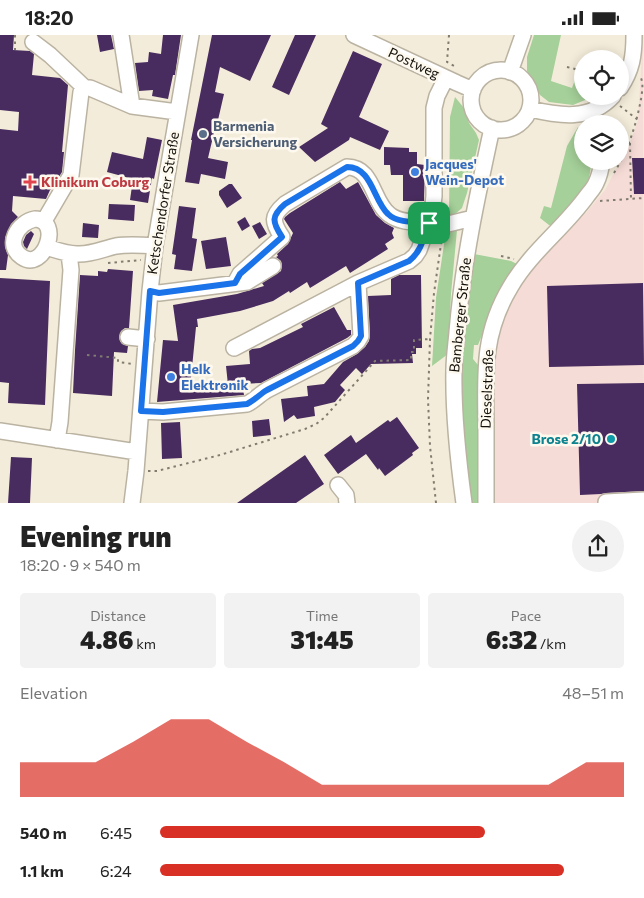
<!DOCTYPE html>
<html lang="en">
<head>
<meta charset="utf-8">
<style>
	body { margin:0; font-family:Commissioner,sans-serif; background:#f2f2f2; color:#222; height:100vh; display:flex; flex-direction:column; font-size:19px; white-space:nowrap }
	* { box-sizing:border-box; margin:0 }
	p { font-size:16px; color:#767676 }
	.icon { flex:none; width:28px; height:28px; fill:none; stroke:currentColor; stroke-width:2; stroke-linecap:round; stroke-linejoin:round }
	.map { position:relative; height:468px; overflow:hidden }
	.drawer { display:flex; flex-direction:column; background:#fff; flex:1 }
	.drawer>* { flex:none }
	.fabs { position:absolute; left:574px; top:15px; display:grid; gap:10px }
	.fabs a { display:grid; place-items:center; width:55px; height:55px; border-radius:50%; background:#fff; box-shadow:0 2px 12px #0003; font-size:25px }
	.pin { position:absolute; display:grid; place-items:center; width:42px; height:42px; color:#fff; margin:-21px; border-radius:10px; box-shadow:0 2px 8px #0006 }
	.round { display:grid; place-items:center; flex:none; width:52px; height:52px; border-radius:26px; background:#f2f2f2 }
	.overview { display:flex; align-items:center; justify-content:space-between; height:85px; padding:0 20px }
	h1 { font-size:28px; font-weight:800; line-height:38px }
	.figures { display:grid; grid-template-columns:repeat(3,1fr); gap:8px; height:85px; padding:5px 20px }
	.figures div { display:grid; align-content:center; border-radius:5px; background:#f2f2f2; text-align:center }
	.figures b { font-size:25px; font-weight:800 }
	.figures small { font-size:14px; font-weight:400 }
	.figures p { font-size:14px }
	.chart { height:140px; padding:10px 20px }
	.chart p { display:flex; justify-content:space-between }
	.chart svg { width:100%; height:90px; margin-top:5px; fill:#d93025; opacity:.7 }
	ul { padding:0 20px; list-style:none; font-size:16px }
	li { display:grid; grid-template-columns:80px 60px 1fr; align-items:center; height:38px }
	li i { height:12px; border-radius:6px; background:#d93025 }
	.status { display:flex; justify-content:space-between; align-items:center; height:35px; padding:0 25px; background:#fff; direction:ltr }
	.status svg { height:14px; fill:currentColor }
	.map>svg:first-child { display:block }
	.industrial { fill:#f6dcd6 }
	.green { fill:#a5d099 }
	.building { fill:#482c5f }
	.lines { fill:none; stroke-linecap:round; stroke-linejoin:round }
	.minor-casing { stroke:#bbb3a2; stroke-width:18 }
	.path { stroke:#817c70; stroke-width:2; stroke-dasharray:2.5 4; stroke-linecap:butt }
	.minor { stroke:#fff; stroke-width:15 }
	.route-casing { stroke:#fff; stroke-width:10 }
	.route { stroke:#1a73e8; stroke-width:6 }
	.service-dot { fill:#5c6f8a; stroke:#fef9ef; stroke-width:2 }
	.shop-dot { fill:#3f7fe0; stroke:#fef9ef; stroke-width:2 }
	.health-dot { fill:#e0444e; stroke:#fef9ef; stroke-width:2 }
	.culture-dot { fill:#0f9aa8; stroke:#fef9ef; stroke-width:2 }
	.labels { text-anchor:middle; stroke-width:5; stroke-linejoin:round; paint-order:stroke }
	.street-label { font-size:14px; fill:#13100a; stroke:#fef9ef }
	.service-label { font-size:14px; font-weight:bold; fill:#4e5e75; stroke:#fef9ef; text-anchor:start }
	.shop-label { font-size:14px; font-weight:bold; fill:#366cbe; stroke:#fef9ef; text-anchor:start }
	.health-label { font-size:14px; font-weight:bold; fill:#be3a42; stroke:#fef9ef; text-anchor:start }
	.culture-label { font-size:14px; font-weight:bold; fill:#0d838f; stroke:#fef9ef; text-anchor:end }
</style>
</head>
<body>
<div class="status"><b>18:20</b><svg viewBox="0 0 49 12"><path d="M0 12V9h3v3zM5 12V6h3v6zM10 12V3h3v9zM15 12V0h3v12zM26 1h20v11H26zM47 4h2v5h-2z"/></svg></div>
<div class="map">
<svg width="644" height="468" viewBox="0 0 644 468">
	<rect width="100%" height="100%" fill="#f4ecda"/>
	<path class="industrial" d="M643,0L644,468H495L490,345L496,304L512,264L535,232L563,198L586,178L605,155L630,108L638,85Z"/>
	<path class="green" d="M534,0H561L551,46L572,53L578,37L582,41V61H595L573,70L549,67L540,60L527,36V22Z
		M455,62L464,73L469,88L476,98L479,105L467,158L462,173L454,180L449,182L450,82Z
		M578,92L582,97V126H592L589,143L580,163L552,190H549L540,183L544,171L551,173L567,111Z
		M457,195L451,259L448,319L432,331L436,263L446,196Z
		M474,219L511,226L517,229L496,265L478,310H474L473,324L478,330L477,361L478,468H470L460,368L464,312Z"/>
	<path class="building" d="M0,0H14L13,15L30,16L34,19L32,40L60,43L68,50L62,117H64L62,137L51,155H50L46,164L13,161L12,176L18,182L11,189L5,203V212L8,220L6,235H0V94L18,96L19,77L0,75Z
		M97,0H111L114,14L100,17Z
		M163,0H181L175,40H173L168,64L152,61L153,55L139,56L135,28L148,27L149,17L161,19Z
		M212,0H271L250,46L220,32L215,57L224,59L218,85H217L208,123L228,127L225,144L201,139L199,149L185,147L192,105H191Z
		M295,0H316L289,60L272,52Z
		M353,16L382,29L359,82L389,96L380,115L350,102L349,105L315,127L299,112L328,93L321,89Z
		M147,102L162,105L154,144L152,143L148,168L130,165L133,144L107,137L112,117L143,124Z
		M384,112L409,113V117H417V129L425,130L424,166H403V140H391L390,130H384Z
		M632,123H644V159H634Z
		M340,147L346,154L358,147L376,180L385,188L394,193L392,198L394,203L385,209L388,214L350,238L346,231L310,253L307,247L290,258L289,256L273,266L240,276L197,284L198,292H196L190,353L228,350L226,331L250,329L249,316L252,314L260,313L303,292L301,289L334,272L347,295H351V300L347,303L261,348L242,349L244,360L157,367L163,305L178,306L173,270L237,259L264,251L262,248L281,236L282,230L281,226L276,222L278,221L277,219L288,209L293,198L284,184L285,182L290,178Z
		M229,149H232L242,163L227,173L219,160V156Z
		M109,169L135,170L134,186L108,184Z
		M179,171L195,173H196L192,203L197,204L192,236L174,234L176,220L172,219Z
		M245,182L250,191L242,196L237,187Z
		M260,187L267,199L259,204L252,191Z
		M83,188L99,190L98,203L82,202Z
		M31,196L34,199L27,214L24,211L23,207L26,200Z
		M226,202L231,231L206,234L201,206Z
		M108,234L133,236L129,293H125L121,296L119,302L120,306L122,309L128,311L127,318L114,317L112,361L73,358L75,315L80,240L98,241V236L107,237Z
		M399,240H421L422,313H416V319H412L413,328L371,329L362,339L356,333L340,350L345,355L335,367L314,372L315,381L297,384L294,380L284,387L281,364L308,361L307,351L324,349L343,327L357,319L365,312L369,306L370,300L368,261L391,260V244Z
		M0,243L50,246L45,370L8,368L9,348L0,347Z
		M643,248L644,330L549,332L547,251Z
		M644,348V456L606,458L601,459L580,460L577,349Z
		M397,382L419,413L412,418L413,420L385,441L379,433L378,435L366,419L338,439L324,420L351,400L356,408L388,385L390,387Z
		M269,384L271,400L253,402L252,386Z
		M180,387L182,423L162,424L161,388Z
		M305,420L324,449L296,468H237Z
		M11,422L32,423L30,468H8Z"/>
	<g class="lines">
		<g class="minor-casing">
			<path id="minor" d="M121,0L132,71
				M354,0L457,48L473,55
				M33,7L50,20L85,53
				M471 65a30 30 0 1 1 60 0a30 30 0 1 1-60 0Z
				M510,37L523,0
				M620,53C632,35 634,21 634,0
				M530,74C560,81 590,86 613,61
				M35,184C63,185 44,237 22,222C4,210 18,187 35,184Z
				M44,186L71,140L81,57L85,53H90L132,71L177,77
				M427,192L444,190L473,183
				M46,212C56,215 66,219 77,219C90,220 103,214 116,211C129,209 142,210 155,211
				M235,248L240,239L282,202C272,187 271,181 285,169L347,132C374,132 372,168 390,180C400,188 417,187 429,188
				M150,256L159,258L247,247L273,231
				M128,302L147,304
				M234,313L358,248L409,226L415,221L419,215L432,178L434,161V73L437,61L446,43
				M141,376L163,377L247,369C255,365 260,359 267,355L353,311L358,306L361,301L358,248
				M0,396L137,417
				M57,405L60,387L71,235L69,219
				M338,450L346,460L347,468
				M132,468L136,436L150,256L155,211L191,0
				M464,468C458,424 453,379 454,335C454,322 456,309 457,297C463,227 477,162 492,93
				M486,468C486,441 486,414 486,388C485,336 483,297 511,251C531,217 564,193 587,161C590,157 594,153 596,148C599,142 601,134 602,126
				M606,468V467L644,465"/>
		</g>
		<path class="path" d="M15,0V15
			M449,0L447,27L454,31
			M567,32L579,35L582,38
			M620,71L638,85
			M630,108L631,164
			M614,138C628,115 636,91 641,64C642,57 644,48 640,41
			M600,166L644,163
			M501,221L514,224
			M108,228L141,225
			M87,320L118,323V327L133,329
			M148,436H157L220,420L305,394L316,389L324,383L375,326L411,325V317H414V305L430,304
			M436,468L430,411L428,364L430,304L434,258L442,202"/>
		<use href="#minor" class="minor"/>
	</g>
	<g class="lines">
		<g class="route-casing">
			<path id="route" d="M347,132C372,132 373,165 388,179C397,188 416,187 429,188C424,202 421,217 409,226L358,248L361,301L358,306L353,311L267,355C260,359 255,365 247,369L163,377L141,376L150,256L159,258L235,248L240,239L282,202C272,187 271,181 285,169Z"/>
		</g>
		<use href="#route" class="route"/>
	</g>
	<circle class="service-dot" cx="203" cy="99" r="5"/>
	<g class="shop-dot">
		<circle cx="415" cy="137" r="5"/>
		<circle cx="171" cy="342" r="5"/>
	</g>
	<path class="health-dot" d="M27.5 139.5h5v5h5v5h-5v5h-5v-5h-5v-5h5z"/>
	<circle class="culture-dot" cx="611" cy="404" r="5"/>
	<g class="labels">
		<g class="street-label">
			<text transform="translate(414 28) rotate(25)" y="5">Postweg</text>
			<text transform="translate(163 168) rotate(-81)" y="5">Ketschendorfer Straße</text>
			<text transform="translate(460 280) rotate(-84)" y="5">Bamberger Straße</text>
			<text transform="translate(487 354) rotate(-88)" y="5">Dieselstraße</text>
		</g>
		<g class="service-label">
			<text x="213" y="96">Barmenia<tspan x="213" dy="16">Versicherung</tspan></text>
		</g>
		<g class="shop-label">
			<text x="425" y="134">Jacques'<tspan x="425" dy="16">Wein-Depot</tspan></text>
			<text x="181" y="339">Helk<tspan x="181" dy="16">Elektronik</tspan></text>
		</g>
		<g class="health-label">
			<text x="41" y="152">Klinikum Coburg</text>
		</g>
		<g class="culture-label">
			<text x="601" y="409">Brose 2/10</text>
		</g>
	</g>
</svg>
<div class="fabs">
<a><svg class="icon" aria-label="locate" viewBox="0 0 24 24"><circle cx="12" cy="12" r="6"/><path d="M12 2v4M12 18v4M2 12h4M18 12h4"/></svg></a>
<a><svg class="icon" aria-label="layers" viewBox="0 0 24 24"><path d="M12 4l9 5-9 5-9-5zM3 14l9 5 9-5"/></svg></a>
</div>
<div class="pin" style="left:429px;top:188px;background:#1e9e55"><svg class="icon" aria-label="arrive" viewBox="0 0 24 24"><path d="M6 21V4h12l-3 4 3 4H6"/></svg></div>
</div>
<section class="drawer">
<div class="overview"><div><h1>Evening run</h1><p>18:20 · 9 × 540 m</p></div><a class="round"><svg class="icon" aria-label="share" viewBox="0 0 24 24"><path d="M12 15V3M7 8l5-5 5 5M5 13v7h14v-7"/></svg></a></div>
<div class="figures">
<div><p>Distance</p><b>4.86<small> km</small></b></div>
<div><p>Time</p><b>31:45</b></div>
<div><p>Pace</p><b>6:32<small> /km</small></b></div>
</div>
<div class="chart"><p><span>Elevation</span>48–51 m</p>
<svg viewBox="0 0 160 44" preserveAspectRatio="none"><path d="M0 44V27L10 27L20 27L30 17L40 6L50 6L60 17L70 27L80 38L90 38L100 38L110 38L120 38L130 38L140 38L150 27L160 27V44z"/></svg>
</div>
<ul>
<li><b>540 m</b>6:45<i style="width:70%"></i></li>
<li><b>1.1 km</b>6:24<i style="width:87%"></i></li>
</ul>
</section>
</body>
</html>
